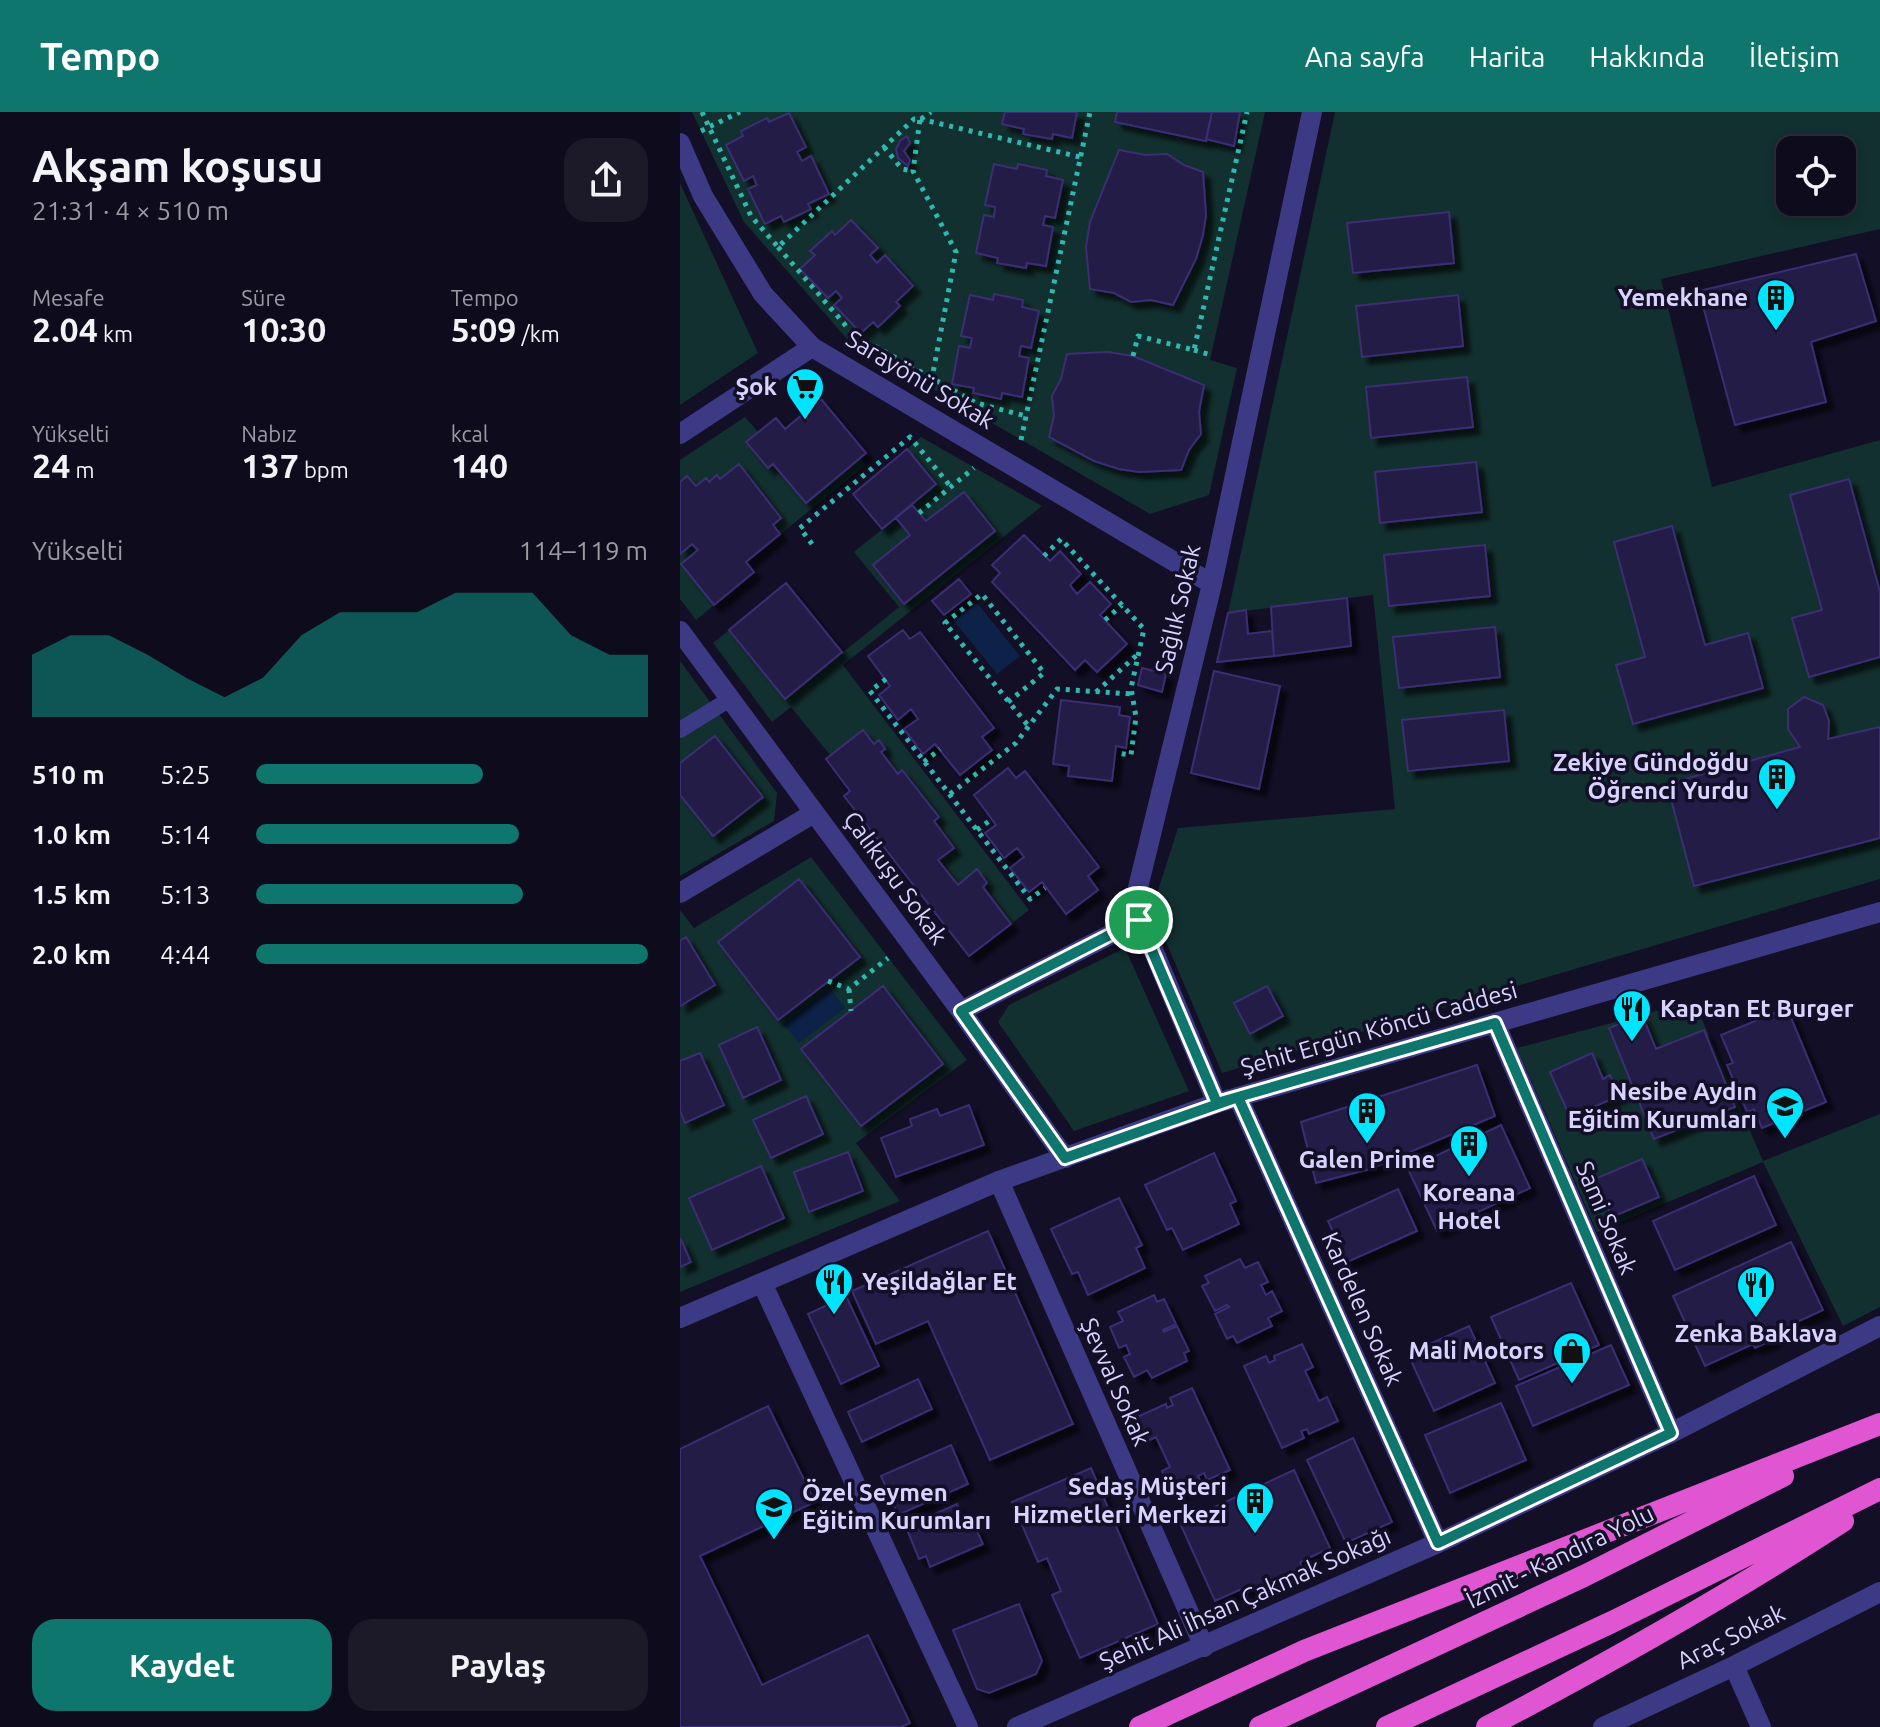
<!DOCTYPE html>
<html lang="tr">
<head>
<meta charset="utf-8">
<style>
	body { margin:0; font-family:Ubuntu,sans-serif; background:#1c1929; color:#f1f3f6; height:100vh; display:flex; flex-direction:column; font-size:30px; white-space:nowrap }
	* { box-sizing:border-box; margin:0 }
	p { font-size:26px; color:#9b9ba3 }
	.icon { flex:none; width:44px; height:44px; fill:none; stroke:currentColor; stroke-width:2; stroke-linecap:round; stroke-linejoin:round }
	.map { position:relative; flex:1; overflow:hidden }
	.sheet { display:flex; flex-direction:column; background:#0e0b1c; width:680px }
	.sheet>* { flex:none }
	.fabs { position:absolute; left:1096px; top:24px; display:grid; gap:16px }
	.fabs a { display:grid; place-items:center; width:80px; height:80px; border-radius:16px; background:#0e0b1c; box-shadow:0 4px 12px #0003,0 0 0 2px #2e2b3b; font-size:40px }
	.pin { position:absolute; display:grid; place-items:center; width:68px; height:68px; color:#fff; margin:-34px; border:4px solid #fff; border-radius:50%; box-shadow:0 2px 8px #0007 }
	.round { display:grid; place-items:center; flex:none; width:84px; height:84px; border-radius:24px; background:#1c1929 }
	.summary { display:flex; align-items:center; justify-content:space-between; height:136px; padding:0 32px }
	h1 { font-size:44px; font-weight:600; line-height:60px }
	.figures { display:grid; grid-template-columns:repeat(3,1fr); gap:12px; height:136px; padding:8px 32px }
	.figures div { display:grid; align-content:center }
	.figures b { font-size:34px; font-weight:600 }
	.figures small { font-size:22px; font-weight:400 }
	.figures p { font-size:22px }
	.chart { height:224px; padding:16px 32px }
	.chart p { display:flex; justify-content:space-between }
	.chart svg { width:100%; height:144px; margin-top:8px; fill:#0f766e; opacity:.7 }
	.cta { display:flex; gap:16px; margin-top:auto; padding:16px 32px }
	.cta a { flex:1; height:92px; border-radius:24px; background:#0f766e; color:#fff; font-size:32px; font-weight:600; line-height:92px; text-align:center }
	.cta a+a { background:#1c1929; color:#f1f3f6 }
	ul { padding:0 32px; list-style:none; font-size:26px }
	li { display:grid; grid-template-columns:128px 96px 1fr; align-items:center; height:60px }
	li i { height:20px; border-radius:10px; background:#0f766e }
	header { display:flex; align-items:center; gap:48px; box-sizing:border-box; height:112px; padding:0 40px; background:#0f766e; color:#fff }
	header strong { font-size:38px }
	nav { display:flex; gap:44px; margin-inline-start:auto; font-size:28px }
	main { display:flex; flex:1; min-height:0 }
	.map>svg:first-child { display:block }
	.green { fill:#12302f; fill-rule:evenodd }
	.water { fill:#0c2248 }
	.building { fill:#241b47; stroke:#3b2d73; stroke-width:2; filter:url(#shadow) }
	.lines { fill:none; stroke-linecap:round; stroke-linejoin:round }
	.path { stroke:#2fb8b0; stroke-width:5; stroke-dasharray:4 6; stroke-linecap:butt }
	.service { stroke:#3d3a85; stroke-width:16 }
	.minor { stroke:#3d3a85; stroke-width:20 }
	.tertiary { stroke:#3d3a85; stroke-width:20 }
	.trunk { stroke:#e055d1; stroke-width:22 }
	.route-casing { stroke:#fff; stroke-width:16 }
	.route { stroke:#0f766e; stroke-width:10 }
	.labels { text-anchor:middle; stroke-width:7; stroke-linejoin:round; paint-order:stroke }
	.poi-label { font-size:24px; font-weight:bold; fill:#d9d4ff; stroke:#130f26; text-anchor:end }
	.street-label { font-size:24px; fill:#d9d4ff; stroke:#130f26 }
</style>
</head>
<body>
<header>
<strong>Tempo</strong>
<nav><a>Ana sayfa</a><a>Harita</a><a>Hakkında</a><a>İletişim</a></nav>
</header>
<main>
<section class="sheet">
<div class="summary"><div><h1>Akşam koşusu</h1><p>21:31 · 4 × 510 m</p></div><a class="round"><svg class="icon" aria-label="share" viewBox="0 0 24 24"><path d="M12 15V3M7 8l5-5 5 5M5 13v7h14v-7"/></svg></a></div>
<div class="figures">
<div><p>Mesafe</p><b>2.04<small> km</small></b></div>
<div><p>Süre</p><b>10:30</b></div>
<div><p>Tempo</p><b>5:09<small> /km</small></b></div>
</div>
<div class="figures">
<div><p>Yükselti</p><b>24<small> m</small></b></div>
<div><p>Nabız</p><b>137<small> bpm</small></b></div>
<div><p>kcal</p><b>140</b></div>
</div>
<div class="chart"><p><span>Yükselti</span>114–119 m</p>
<svg viewBox="0 0 160 44" preserveAspectRatio="none"><path d="M0 44V25L10 19L20 19L30 25L40 32L50 38L60 32L70 19L80 12L90 12L100 12L110 6L120 6L130 6L140 19L150 25L160 25V44z"/></svg>
</div>
<ul>
<li><b>510 m</b>5:25<i style="width:58%"></i></li>
<li><b>1.0 km</b>5:14<i style="width:67%"></i></li>
<li><b>1.5 km</b>5:13<i style="width:68%"></i></li>
<li><b>2.0 km</b>4:44<i style="width:100%"></i></li>
</ul>
<div class="cta"><a>Kaydet</a><a>Paylaş</a></div>
</section>
<div class="map">
<svg width="1200" height="1615" viewBox="0 0 1200 1615">
	<defs>
		<filter id="shadow"><feDropShadow dx="7" dy="7" stdDeviation="2" flood-color="#0009"/></filter>
	</defs>
	<rect width="100%" height="100%" fill="#130f26"/>
	<path class="green" d="M12,0H585L530,248L557,256L529,383L470,402L168,228L64,110Z
		M655,0H1200V117L981,167L1032,375L1200,328V767L542,961L472,797L498,716L715,697L693,483L548,501ZM1110,38H1162V90H1110Z
		M0,71L78,241L0,293Z
		M65,305L79,321L67,331L87,355L93,352L126,391L180,346L186,353L66,450L74,460L16,508L0,487V348Z
		M241,325L362,394L163,553L349,798L331,812L303,775L307,771L297,758L278,773L258,748L254,709L258,705L223,659L218,662L201,640L205,636L199,629L151,644L111,595L92,610L33,531L49,518L105,587L219,495L174,440L216,406L230,423L193,453L224,492L315,419L284,380L246,409L232,393L256,372L227,337Z
		M0,549L97,681L94,709L0,764Z
		M131,745L287,948L176,1031L220,1089L0,1180V798L14,816Z
		M445,836L509,979L394,1019L318,910L329,893Z
		M1014,889L1083,1049L1200,1002V1195L1163,1214L1083,1050L917,1120L837,936Z"/>
	<path class="water" d="M297,491L340,544L317,562L274,509Z
		M150,876L165,896L119,931L104,912Z"/>
	<path class="building" d="M325,0H397L392,26L373,22L372,27L343,22L344,17L322,12Z
		M437,0H532L526,29L435,10Z
		M532,0H560L554,34L526,27Z
		M109,1L126,35L117,40L122,49L131,44L149,82L128,92L131,97L104,110L101,104L85,112L68,77L77,73L73,64L64,69L46,33L63,24L61,19L87,6L89,10Z
		M227,24L230,31L224,39L230,48L228,54L218,46L216,37L220,29Z
		M439,38L465,43L487,42L504,53L523,60L526,103L523,123L516,147L493,193L471,188L451,190L434,181L410,177L406,135L410,110Z
		M314,52L337,57L338,52L367,58L366,64L383,68L375,106L365,104L363,113L373,115L366,154L347,151L346,156L317,151L318,146L296,141L304,103L314,105L315,95L305,93Z
		M769,100L774,151L673,161L667,111Z
		M171,108L198,136L190,143L197,151L205,143L233,174L216,190L220,194L198,215L193,210L181,221L154,193L162,186L156,179L148,186L120,157L135,143L130,139L152,119L155,123Z
		M1176,142L1196,209L1131,230L1146,290L1055,313L1019,179Z
		M314,182L343,188L342,195L359,199L351,236L341,234L339,244L349,246L342,285L322,281L321,287L293,281L294,276L272,272L279,234L290,236L292,226L281,224L290,183L313,188Z
		M778,183L783,234L682,245L676,194Z
		M428,240L453,244L524,273L519,300L521,322L509,338L501,358L459,360L439,357L414,349L369,325L374,304L372,284L381,267L387,242Z
		M787,265L793,315L691,326L686,275Z
		M141,287L186,341L126,391L93,352L88,356L66,330L96,306L105,317Z
		M227,337L256,372L202,417L173,382Z
		M796,350L802,400L700,411L695,360Z
		M59,352L101,406L93,413L100,422L66,450L74,460L34,493L1,452L18,438L12,432L0,442V370L7,364L16,374L26,366L29,370L37,363L40,367Z
		M1169,367L1200,480V545L1129,565L1112,506L1142,498L1110,383Z
		M284,380L315,419L224,492L193,453L230,423L216,406L232,393L246,409Z
		M992,414L1025,533L1068,521L1083,576L953,612L936,553L965,545L934,430Z
		M344,423L370,449L380,439L401,462L390,473L397,482L410,470L431,492L420,503L447,532L417,560L405,548L395,558L312,470L320,461L312,453Z
		M805,433L810,484L709,494L704,443Z
		M279,467L291,482L264,503L252,489Z
		M106,471L162,540L105,587L49,518Z
		M667,486L671,534L594,544L591,495Z
		M566,498L568,522L592,519L594,544L537,550L548,501Z
		M815,515L820,565L719,576L713,525Z
		M223,518L230,527L240,520L314,616L302,625L312,638L280,663L255,632L243,642L224,617L238,607L231,597L218,608L199,583L210,574L188,544Z
		M462,556L486,562L482,580L458,573Z
		M534,559L600,574L579,677L511,661Z
		M1124,585L1143,593L1149,609L1148,627L1200,615V726L1014,774L987,672L1120,635L1108,617V597Z
		M381,588L440,595L439,603L450,605L446,636L436,634L432,669L388,664L389,654L373,652Z
		M824,598L829,649L728,659L722,608Z
		M183,618L194,632L199,628L205,637L201,640L218,662L222,658L259,705L254,709L274,736L258,748L278,773L297,757L307,771L303,775L331,812L289,844L164,684L170,679L146,647Z
		M35,624L83,685L33,724L0,683V651Z
		M328,656L336,666L345,659L419,755L408,764L418,778L386,802L362,770L349,780L330,756L344,745L337,736L324,746L305,721L316,713L294,683Z
		M119,767L180,845L98,908L38,830Z
		M6,825L35,873L0,894V829Z
		M203,874L263,952L181,1014L121,937Z
		M587,874L603,904L570,922L554,891Z
		M1107,896L1146,990L1082,1016L1074,997L1067,1000L1047,953L1053,951L1041,923Z
		M962,903L976,937L1024,918L1055,995L974,1027L929,916Z
		M77,915L101,968L63,986L39,933Z
		M20,941L44,993L5,1011L0,999V949Z
		M912,941L923,967L930,963L939,984L890,1005L870,960Z
		M797,953L815,1004L690,1057L636,1071L621,1010Z
		M126,984L143,1022L91,1046L73,1008Z
		M289,993L304,1033L216,1065L201,1026L232,1014L230,1007L257,997L260,1004Z
		M821,1013L850,1076L757,1119L728,1057Z
		M168,1040L183,1079L129,1100L114,1060Z
		M534,1041L556,1089L550,1092L559,1112L503,1138L492,1116L487,1118L465,1073Z
		M962,1047L979,1085L932,1105L915,1067Z
		M81,1054L104,1106L32,1138L9,1086Z
		M1074,1064L1096,1113L995,1158L973,1109Z
		M718,1077L737,1119L667,1150L648,1109Z
		M439,1086L462,1133L456,1136L465,1156L408,1183L398,1160L392,1162L371,1117Z
		M308,1119L393,1312L310,1348L248,1209L196,1232L172,1179Z
		M0,1126L11,1150L0,1155Z
		M1111,1130L1143,1198L1093,1221L1095,1227L1075,1236L1073,1232L1025,1254L993,1184Z
		M560,1147L565,1156L578,1150L588,1170L581,1173L586,1183L592,1179L602,1199L588,1206L592,1214L557,1231L553,1224L547,1227L535,1202L549,1195L547,1193L535,1199L522,1174L529,1171L525,1164Z
		M891,1171L919,1233L839,1268L811,1205Z
		M474,1183L477,1190L484,1187L496,1212L483,1218L484,1220L497,1214L509,1239L504,1241L507,1249L472,1266L467,1258L454,1265L444,1245L450,1242L446,1233L439,1236L430,1215L443,1209L438,1200Z
		M166,1184L199,1254L161,1272L128,1202Z
		M789,1214L815,1271L754,1299L728,1242Z
		M622,1232L633,1255L625,1259L639,1289L647,1285L658,1309L629,1322L627,1317L621,1319L624,1326L602,1336L564,1254L586,1244L589,1251L595,1248L594,1244Z
		M931,1233L949,1273L853,1314L836,1274Z
		M238,1267L252,1297L182,1330L168,1300Z
		M512,1276L550,1358L527,1368L524,1361L518,1364L521,1370L493,1383L482,1359L490,1355L476,1325L468,1329L457,1305L486,1292L487,1296L493,1293L490,1286Z
		M821,1291L846,1348L770,1381L745,1323Z
		M88,1294L135,1390L20,1444L82,1573L188,1523L230,1611L221,1615H0V1337Z
		M673,1326L712,1410L666,1431L627,1348Z
		M271,1333L288,1372L218,1403L201,1364Z
		M411,1356L478,1512L400,1546L372,1483L381,1479L367,1446L358,1450L332,1390Z
		M614,1358L650,1436L620,1450L622,1455L567,1480L566,1475L535,1489L500,1411Z
		M277,1392L288,1418L295,1415L303,1432L250,1455L246,1444L239,1447L226,1415Z
		M339,1492L362,1549L356,1562L309,1581L297,1577L273,1518Z"/>
	<g class="lines">
		<path class="path" d="M22,0L71,104L98,135L234,7H240L233,59L276,140L252,266
			M240,7L400,45
			M241,7L251,0
			M21,19L60,0
			M204,35L222,57L233,59
			M98,135L173,222L296,291L346,304
			M514,238L531,243
			M453,244L458,224L514,238L567,0
			M341,328L410,0
			M239,401L294,356
			M132,432L120,416L230,325L271,375
			M364,444L381,427L464,517L451,576L456,605L451,643L436,641
			M425,508L442,493
			M206,567L190,579L350,787L365,776
			M416,580L458,542
			M328,590L364,561L302,482L265,511L350,616
			M244,650L260,637
			M270,682L336,631L377,577L452,582
			M297,718L312,707
			M148,869L169,877L208,846
			M169,877L171,899"/>
		<path class="service" d="M0,618L50,587"/>
		<path class="minor" d="M0,31L23,84L83,182L132,235L532,472
			M0,322L132,235
			M0,519L281,899L385,1046
			M0,781L134,701
			M281,899L459,808
			M815,911L991,1321
			M558,985L758,1431
			M537,991L454,792L532,472L632,0
			M319,1069L524,1535
			M82,1171L288,1615
			M1054,1554L1081,1615
			M337,1615L758,1431L991,1321L1200,1214
			M923,1615L1054,1554L1200,1480"/>
		<path class="tertiary" d="M0,1206L319,1069L537,991L1200,800"/>
		<path class="trunk" d="M460,1615L624,1539L1200,1312
			M580,1615L904,1464L1103,1364
			M707,1615L932,1510L1200,1377
			M807,1615C929,1551 1048,1484 1163,1409"/>
	</g>
	<g class="lines">
		<g class="route-casing">
			<path id="route" d="M459,808L281,899L385,1046L558,985L815,911L991,1321L758,1431L558,985L537,991L459,808"/>
		</g>
		<use href="#route" class="route"/>
	</g>
	<defs>
		<g id="building-pin" transform="scale(2)"><path d="M0 17L-7.5 6A9.5 9.5 0 1 1 7.5 6Z" fill="#00e5ff" stroke="#130f26"/><path d="M-4-6H4V6H1V3H-1V6H-4ZM-2.5-4.3h1.7v1.8h-1.7ZM.8-4.3h1.7v1.8H.8ZM-2.5-1h1.7V.8h-1.7ZM.8-1h1.7V.8H.8Z" fill="#111"/></g>
		<g id="supermarket-pin" transform="scale(2)"><path d="M0 17L-7.5 6A9.5 9.5 0 1 1 7.5 6Z" fill="#00e5ff" stroke="#130f26"/><path d="M-6-5.5h2.5l.6 2H6L4.5 2H-2.5L-4.4-4H-6ZM-1.5 3.2a1.3 1.3 0 1 0 .1 0ZM3 3.2a1.3 1.3 0 1 0 .1 0Z" fill="#111"/></g>
		<g id="restaurant-pin" transform="scale(2)"><path d="M0 17L-7.5 6A9.5 9.5 0 1 1 7.5 6Z" fill="#00e5ff" stroke="#130f26"/><path d="M-5-6h1v4h1v-4h1v4h1v-4h1v5L-1.5 .5V6h-2V.5L-5-1ZM5-6V6H3V1.5H1.5Q1.5-4 5-6Z" fill="#111"/></g>
		<g id="school-pin" transform="scale(2)"><path d="M0 17L-7.5 6A9.5 9.5 0 1 1 7.5 6Z" fill="#00e5ff" stroke="#130f26"/><path d="M0-5L7-2L0 1L-7-2ZM-4 1L0 2.5L4 1V4Q0 6-4 4Z" fill="#111"/></g>
		<g id="shop-pin" transform="scale(2)"><path d="M0 17L-7.5 6A9.5 9.5 0 1 1 7.5 6Z" fill="#00e5ff" stroke="#130f26"/><path d="M-5-2.5h2.3a2.7 3.5 0 0 1 5.4 0H5L5.5 6h-11ZM-1.5-2.5h3a1.5 2.3 0 0 0-3 0Z" fill="#111"/></g>
	</defs>
	<g fill-rule="evenodd">
		<use href="#building-pin" x="1096" y="186"/>
		<use href="#supermarket-pin" x="125" y="275"/>
		<use href="#building-pin" x="1097" y="665"/>
		<use href="#restaurant-pin" x="952" y="897"/>
		<use href="#school-pin" x="1105" y="994"/>
		<use href="#building-pin" x="687" y="999"/>
		<use href="#building-pin" x="789" y="1032"/>
		<use href="#restaurant-pin" x="154" y="1170"/>
		<use href="#restaurant-pin" x="1076" y="1173"/>
		<use href="#shop-pin" x="892" y="1239"/>
		<use href="#building-pin" x="575" y="1389"/>
		<use href="#school-pin" x="94" y="1395"/>
	</g>
	<g class="labels">
		<g class="poi-label">
			<text x="1068" y="194">Yemekhane</text>
			<text x="97" y="283">Şok</text>
			<text x="1069" y="659">Zekiye Gündoğdu<tspan x="1069" dy="28">Öğrenci Yurdu</tspan></text>
			<text x="980" y="905" text-anchor="start">Kaptan Et Burger</text>
			<text x="1077" y="988">Nesibe Aydın<tspan x="1077" dy="28">Eğitim Kurumları</tspan></text>
			<text x="687" y="1056" text-anchor="middle">Galen Prime</text>
			<text x="789" y="1089" text-anchor="middle">Koreana<tspan x="789" dy="28">Hotel</tspan></text>
			<text x="182" y="1178" text-anchor="start">Yeşildağlar Et</text>
			<text x="1076" y="1230" text-anchor="middle">Zenka Baklava</text>
			<text x="864" y="1247">Mali Motors</text>
			<text x="547" y="1383">Sedaş Müşteri<tspan x="547" dy="28">Hizmetleri Merkezi</tspan></text>
			<text x="122" y="1389" text-anchor="start">Özel Seymen<tspan x="122" dy="28">Eğitim Kurumları</tspan></text>
		</g>
		<g class="street-label">
			<text transform="translate(240 268) rotate(31)" y="8">Sarayönü Sokak</text>
			<text transform="translate(498 497) rotate(-77)" y="8">Sağlık Sokak</text>
			<text transform="translate(215 766) rotate(54)" y="8">Çalıkuşu Sokak</text>
			<text transform="translate(699 917) rotate(-16)" y="8">Şehit Ergün Köncü Caddesi</text>
			<text transform="translate(926 1106) rotate(67)" y="8">Sami Sokak</text>
			<text transform="translate(682 1197) rotate(66)" y="8">Kardelen Sokak</text>
			<text transform="translate(435 1270) rotate(66)" y="8">Şevval Sokak</text>
			<text transform="translate(880 1445) rotate(-26)" y="8">İzmit - Kandıra Yolu</text>
			<text transform="translate(565 1487) rotate(-24)" y="8">Şehit Ali İhsan Çakmak Sokağı</text>
			<text transform="translate(1051 1525) rotate(-26)" y="8">Araç Sokak</text>
		</g>
	</g>
</svg>
<div class="fabs">
<a><svg class="icon" aria-label="locate" viewBox="0 0 24 24"><circle cx="12" cy="12" r="6"/><path d="M12 2v4M12 18v4M2 12h4M18 12h4"/></svg></a>
</div>
<div class="pin" style="left:459px;top:808px;background:#1e9e55"><svg class="icon" aria-label="arrive" viewBox="0 0 24 24"><path d="M6 21V4h12l-3 4 3 4H6"/></svg></div>
</div>
</main>
</body>
</html>
